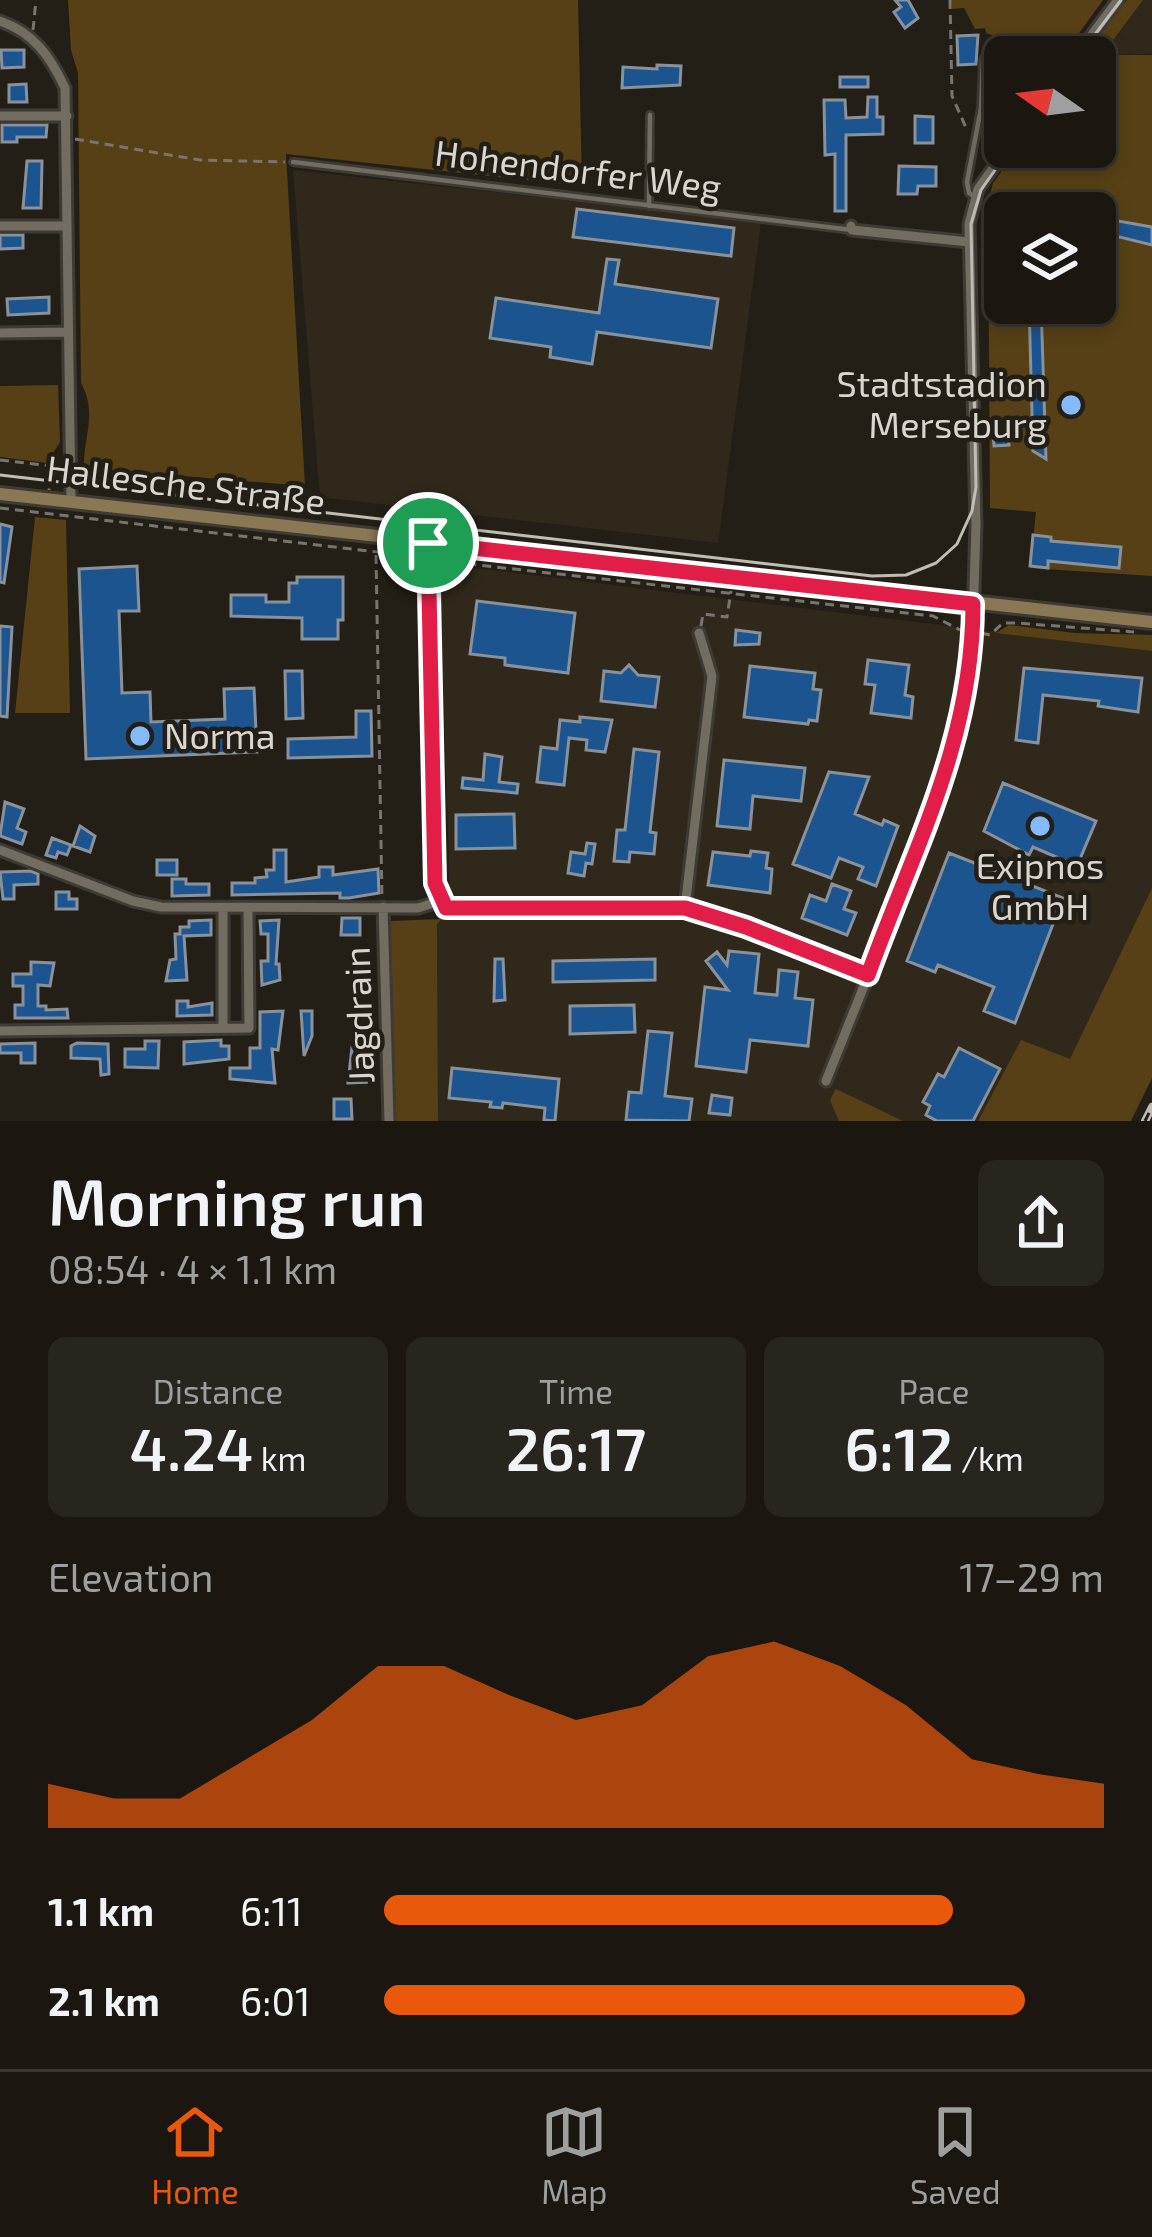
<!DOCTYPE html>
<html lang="en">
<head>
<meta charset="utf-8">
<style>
	body { margin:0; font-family:"Exo 2",sans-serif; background:#28241e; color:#f1f3f6; height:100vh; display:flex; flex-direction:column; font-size:45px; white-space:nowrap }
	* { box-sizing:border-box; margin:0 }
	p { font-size:39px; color:#a09f9f }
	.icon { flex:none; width:66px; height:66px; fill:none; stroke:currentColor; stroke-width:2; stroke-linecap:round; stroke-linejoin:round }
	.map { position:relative; height:1121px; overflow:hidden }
	.sheet { display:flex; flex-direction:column; background:#1b1710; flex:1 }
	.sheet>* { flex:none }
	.needle { width:78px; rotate:284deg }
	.controls { position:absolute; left:984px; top:36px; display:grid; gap:24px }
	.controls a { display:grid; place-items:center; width:132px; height:132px; border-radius:18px; background:#1b1710; box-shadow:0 6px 18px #0003,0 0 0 3px #393630; font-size:60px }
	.pin { position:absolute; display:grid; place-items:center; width:102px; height:102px; color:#fff; margin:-51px; border:6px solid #fff; border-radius:50%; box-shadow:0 3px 12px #0007 }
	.round { display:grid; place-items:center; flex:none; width:126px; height:126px; border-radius:18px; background:#28241e }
	.overview { display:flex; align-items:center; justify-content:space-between; height:204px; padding:0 48px }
	h1 { font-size:66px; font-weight:600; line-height:90px }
	.metrics { display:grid; grid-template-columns:repeat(3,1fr); gap:18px; height:204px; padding:12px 48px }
	.metrics div { display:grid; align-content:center; border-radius:18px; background:#28241e; text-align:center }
	.metrics b { font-size:60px; font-weight:600 }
	.metrics small { font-size:33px; font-weight:400 }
	.metrics p { font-size:33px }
	.chart { height:336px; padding:24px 48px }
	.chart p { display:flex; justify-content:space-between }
	.chart svg { width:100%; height:216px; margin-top:12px; fill:#ea580c; opacity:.7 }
	ul { padding:0 48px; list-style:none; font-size:39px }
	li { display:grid; grid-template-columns:192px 144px 1fr; align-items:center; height:90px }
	li i { height:30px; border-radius:15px; background:#ea580c }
	.menu { display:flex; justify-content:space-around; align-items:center; height:168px; border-top:3px solid #393630; background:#1b1710; font-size:33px; color:#a09f9f }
	.menu a { display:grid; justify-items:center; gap:6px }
	.menu .current { color:#ea580c }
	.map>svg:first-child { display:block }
	.built { fill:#30291b }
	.green { fill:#574015; fill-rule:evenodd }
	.building { fill:#1b548f; stroke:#89919b; stroke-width:3 }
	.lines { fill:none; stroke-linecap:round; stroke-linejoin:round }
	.lane-casing { stroke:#3e3a34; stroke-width:10 }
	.street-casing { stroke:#3e3a34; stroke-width:15 }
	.secondary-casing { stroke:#3e3a34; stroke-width:18 }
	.path { stroke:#79756e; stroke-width:3; stroke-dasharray:9 6; stroke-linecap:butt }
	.lane { stroke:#726c61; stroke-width:4.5 }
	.street { stroke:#726c61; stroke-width:9 }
	.secondary { stroke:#8a7854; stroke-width:12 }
	.tram { stroke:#c0bdb6; stroke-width:3 }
	.rail-casing { stroke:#c0bdb6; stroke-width:8 }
	.rail { stroke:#241f16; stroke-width:3; stroke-dasharray:9; stroke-linecap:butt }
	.route-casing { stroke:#fff; stroke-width:24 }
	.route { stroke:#e11d48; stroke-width:15 }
	.poi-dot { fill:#85bbfb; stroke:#241f16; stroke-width:4.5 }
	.labels { text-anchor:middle; stroke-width:9; stroke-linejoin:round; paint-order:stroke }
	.street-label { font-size:36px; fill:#d9d6d0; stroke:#241f16 }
	.poi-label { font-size:36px; fill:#d9d6d0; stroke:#241f16; text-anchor:end }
</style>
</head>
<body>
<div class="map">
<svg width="1152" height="1121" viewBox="0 0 1152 1121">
	<rect width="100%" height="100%" fill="#241f16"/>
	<path class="built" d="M1143,0H1152V54L1113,55L1108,47Z
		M293,170L761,222L718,543L320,497Z
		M466,567L1152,651V888L1042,1121H438L437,923L450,890L440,582Z"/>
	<path class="green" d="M68,0H578L582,186L286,154L305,486L84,468C83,437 98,414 81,383L78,73L71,50Z
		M951,0H1103L1062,57H1036V44C1020,45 1001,39 986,33L985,28L975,29L964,8L952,9Z
		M1127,0H1143L1108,47L1081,57Z
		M1003,49L1012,57H1005V76L986,95L987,68Z
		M1113,55H1152V576L1030,568L1036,512L990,508L988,203L993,183L1019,147H1095V63ZM1005,213H1095V303H1005Z
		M58,385L60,442L47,463L0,457V386Z
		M35,517L66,520L70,713H15Z
		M1009,625L1075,633L1152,635V651L996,633Z
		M1152,888V1078L1131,1121H978L1021,1040L1070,1059Z
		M441,919L437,924L438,1121H394L389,925L391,921Z
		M836,1088V1089L903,1121H839L830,1100Z"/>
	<path class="building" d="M895,0H908L918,18L905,28L894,12L901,7Z
		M978,35L976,64L958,65L957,36Z
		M1,50H24V67L2,68Z
		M657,65L681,66L680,85L622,88L623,67L657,69Z
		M840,77H868V87H840Z
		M26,84L27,102H9V85Z
		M868,97H877V117H883V134L846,135V211H835V154L825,155L824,100H845L846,118L867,117Z
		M915,116L933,117V143H915Z
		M2,125H47L46,137H17V142H2Z
		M27,161H42L41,208H23Z
		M899,166L936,167V186H918L917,194H898Z
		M577,209L734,228L731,256L573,237Z
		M1118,221L1152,227V245L1120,237L1095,240V223Z
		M0,235H23V248L0,249Z
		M607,259L619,260L615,284L718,299L711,348L597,332L592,364L550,357L551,347L490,338L496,298L599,313Z
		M49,297V313L8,315L7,299Z
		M1029,303H1041L1046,459L1033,451Z
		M1007,421L1009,445L994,446L992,423Z
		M0,524L12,527L4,583L0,582Z
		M1033,535L1051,537V541L1121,547L1119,568L1048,561V568L1030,566Z
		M137,566L139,611H119L122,693L150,692L151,722L225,719L224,689L254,688L257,752L86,759L79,569Z
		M297,577H343V620H338V639H302V618L231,616V595H266V602H289V583H297Z
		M477,601L575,613L568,673L505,665V658L470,654Z
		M0,626L12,627L7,717L0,716Z
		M736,630L760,633L759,644L735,645Z
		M868,660L909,665L905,695L913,697L911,718L871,713L875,685L865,684Z
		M629,665L638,675L659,677L655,707L601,701L604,671L621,673Z
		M750,666L815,673L813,689L821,690L817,721L809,720L808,724L744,717Z
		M1024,668L1142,678L1138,712L1098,706L1099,701L1043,695L1038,743L1016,740Z
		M285,671H302L303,718L286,719Z
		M356,711H371L372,756L288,758V739L356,737Z
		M580,717L612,720L605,752L586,750L587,740L569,738L564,785L537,782L541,747L557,749L560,720L580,722Z
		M634,749L659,752L650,832L656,833L654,854L630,852L629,862L614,861L617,830H625Z
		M485,754L502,757L499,782L518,784L517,793L462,788L463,778L483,780Z
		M724,760L805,768L801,801L753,796L750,829L717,826Z
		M829,772L869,777L855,814L882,825L884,820L898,826L876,886L858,879L863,867L839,858L831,878L793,864Z
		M1003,783L1096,821L1077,866L1033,847L1029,855L984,831Z
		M5,802L24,809L17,828L26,832L22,844L0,836Z
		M514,814L515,848L456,849V815Z
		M80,826L95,836L90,852L73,846Z
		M52,838L71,845L67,855L58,852L56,858L46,855Z
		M587,843L595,844L592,864L586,863L584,876L568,873L571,852L585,854Z
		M274,850H286V882L319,877V867H333V875L378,869L379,893L349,898H340V893L232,895V883H255V878L267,877L266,870H274Z
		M751,851L768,853L766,868L772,869L770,893L708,885L713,852L750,856Z
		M949,853L1063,898L1015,1023L984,1011L994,987L938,965L935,972L907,961Z
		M157,860H177V875H157Z
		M31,871L38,874V884L14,885V899H3L0,872Z
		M172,879H186V884H209V895L172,896Z
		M832,884L851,891L844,909L856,913L847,935L802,918L810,895L826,901Z
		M56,892H69V899H77V909H56Z
		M342,918H360V935H341Z
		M211,920V935L184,936L187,980L166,981L170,960L176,959L175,934H180V927H189V921Z
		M279,920L276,964H279L280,980L262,985L261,961H268V934H261L260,921Z
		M729,951L759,954L755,993L777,995L779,970L798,972L795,998L813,1000L808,1046L750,1040L746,1072L696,1066L705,987L728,990L706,961L717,952L727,965Z
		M495,959H503L505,1000L494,1001Z
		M655,959V980L553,982V961Z
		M31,962L54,963L50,986L38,985V1006H46V1010L67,1009L68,1018H15V1005H23V986H13V974H31Z
		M177,1001H188V1007L212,1003V1015L177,1016Z
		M634,1005L635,1032L570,1034V1006Z
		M283,1011L278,1050L272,1049L275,1083L230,1079V1068H250V1048H260V1012Z
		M301,1011H312V1036L304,1056Z
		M648,1031L672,1033L665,1096L692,1099L689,1121L626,1120L629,1092L641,1093Z
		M221,1040V1046H229V1059L184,1064V1042Z
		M145,1041H159L158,1068L125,1067V1049H145Z
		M35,1043V1063H21V1053H0V1044Z
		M77,1043L108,1044L109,1074L101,1075L100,1059L71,1058V1046Z
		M352,1047H366V1072H372V1082L348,1083Z
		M959,1048L1000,1069L973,1121H937L926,1115L930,1106L923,1102L938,1074L944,1077Z
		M452,1068L559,1079L555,1121L544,1120L545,1108L503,1103L502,1108L490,1107L491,1102L449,1098Z
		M712,1095L732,1098L730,1115L709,1113Z
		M334,1099H351L352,1119H334Z"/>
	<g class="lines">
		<g class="lane-casing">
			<path id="lane" d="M981,108L1005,82
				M293,162L852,230
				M975,197L969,193L967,182L981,108L983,60L990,49L1003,43L1011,45L1018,57
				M649,206L650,115"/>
		</g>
		<g class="street-casing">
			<path id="street" d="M0,21C34,33 50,56 65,88L71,502
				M1075,57L1118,0
				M0,116H67
				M0,226H67
				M851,226L852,230L969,242
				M0,333L68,332
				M428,543L435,883L446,908H685L746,927L868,975
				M0,850L133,901L161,907L418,908L440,901
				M383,907L389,1121
				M223,908V1028
				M685,908L712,676L699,633
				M0,1031L249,1028L248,908
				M826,1081L933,813L962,709L973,621L976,525L969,224L978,189L1008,147"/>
		</g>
		<g class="secondary-casing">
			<path id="secondary" d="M0,494L1152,622"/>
		</g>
		<path class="path" d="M950,0L952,96L967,130
			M33,30L36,0
			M75,139L200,160L285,162
			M0,460L52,466L49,490
			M0,508L395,554L410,558L417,567
			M376,555L382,899
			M438,568L460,563L933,616L960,630
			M701,626L703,614L727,617L731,591
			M981,633L990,635L1003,623H1017L1134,632"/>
		<use href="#lane" class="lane"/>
		<use href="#street" class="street"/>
		<use href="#secondary" class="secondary"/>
		<path class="tram" d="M1078,57L1121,0
			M0,475L872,576L906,575L936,563L957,544L972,511L976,487L971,224L981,190L1011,147"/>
		<g class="rail-casing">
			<path id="rail" d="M1145,1121L1152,1107"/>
		</g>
		<use href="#rail" class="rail"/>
	</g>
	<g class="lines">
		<g class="route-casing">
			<path id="route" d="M428,543L973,604C973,742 913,850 868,975L746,927L685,908H446L435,883Z"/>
		</g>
		<use href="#route" class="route"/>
	</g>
	<g class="poi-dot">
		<circle cx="1071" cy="405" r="12"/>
		<circle cx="140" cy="736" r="12"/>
		<circle cx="1040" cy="826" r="12"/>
	</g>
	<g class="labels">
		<g class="street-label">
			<text transform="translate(578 170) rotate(7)" y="13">Hohendorfer Weg</text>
			<text transform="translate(186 485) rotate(7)" y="13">Hallesche Straße</text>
			<text transform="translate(359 1015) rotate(-92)" y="13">Jagdrain</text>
		</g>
		<g class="poi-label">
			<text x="1047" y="397">Stadtstadion<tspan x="1047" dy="41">Merseburg</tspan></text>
			<text x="164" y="749" text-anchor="start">Norma</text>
			<text x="1040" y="879" text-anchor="middle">Exipnos<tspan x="1040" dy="41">GmbH</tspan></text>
		</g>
	</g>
</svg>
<div class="controls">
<a><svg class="needle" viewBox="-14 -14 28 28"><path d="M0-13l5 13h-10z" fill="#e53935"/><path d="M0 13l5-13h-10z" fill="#a09f9f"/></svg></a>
<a><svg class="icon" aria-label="layers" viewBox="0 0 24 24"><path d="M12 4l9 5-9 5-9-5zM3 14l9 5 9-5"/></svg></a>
</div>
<div class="pin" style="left:428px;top:543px;background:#1e9e55"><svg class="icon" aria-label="arrive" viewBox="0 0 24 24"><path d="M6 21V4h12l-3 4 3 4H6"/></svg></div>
</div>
<section class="sheet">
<div class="overview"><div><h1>Morning run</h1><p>08:54 · 4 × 1.1 km</p></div><a class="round"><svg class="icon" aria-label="share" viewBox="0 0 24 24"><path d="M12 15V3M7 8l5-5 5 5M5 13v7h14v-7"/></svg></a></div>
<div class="metrics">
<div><p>Distance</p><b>4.24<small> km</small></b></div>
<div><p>Time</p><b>26:17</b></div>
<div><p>Pace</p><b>6:12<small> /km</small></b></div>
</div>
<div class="chart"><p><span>Elevation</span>17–29 m</p>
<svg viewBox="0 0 160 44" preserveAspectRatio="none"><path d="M0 44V35L10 38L20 38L30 30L40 22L50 11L60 11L70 17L80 22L90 19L100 9L110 6L120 11L130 19L140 30L150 33L160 35V44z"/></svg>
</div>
<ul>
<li><b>1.1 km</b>6:11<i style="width:79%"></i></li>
<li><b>2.1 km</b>6:01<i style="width:89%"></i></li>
</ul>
</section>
<nav class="menu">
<a class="current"><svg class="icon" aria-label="home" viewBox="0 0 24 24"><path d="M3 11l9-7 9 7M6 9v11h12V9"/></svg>Home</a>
<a><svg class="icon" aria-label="map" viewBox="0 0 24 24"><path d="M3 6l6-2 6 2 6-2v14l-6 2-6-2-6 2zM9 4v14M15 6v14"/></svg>Map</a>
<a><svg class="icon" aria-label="saved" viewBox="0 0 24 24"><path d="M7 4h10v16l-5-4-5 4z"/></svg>Saved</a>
</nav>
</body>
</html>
